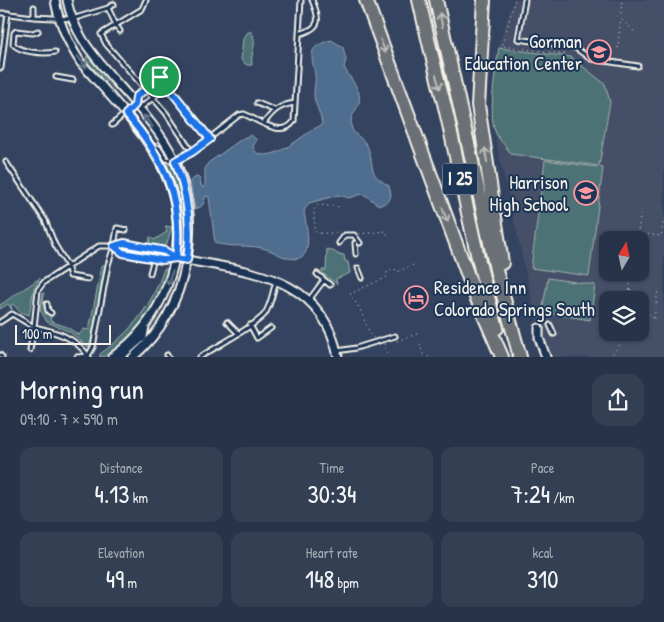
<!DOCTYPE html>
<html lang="en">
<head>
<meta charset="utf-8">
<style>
	body { margin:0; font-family:"Patrick Hand",sans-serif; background:#333f52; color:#f1f3f6; height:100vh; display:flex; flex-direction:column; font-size:19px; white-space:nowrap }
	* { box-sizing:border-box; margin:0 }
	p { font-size:16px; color:#a4aab4 }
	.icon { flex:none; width:28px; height:28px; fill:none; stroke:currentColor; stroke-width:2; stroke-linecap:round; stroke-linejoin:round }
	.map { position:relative; height:357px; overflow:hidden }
	.drawer { display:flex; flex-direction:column; background:#273348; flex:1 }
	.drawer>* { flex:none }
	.needle { width:32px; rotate:9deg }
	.fabs { position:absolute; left:599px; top:231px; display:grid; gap:10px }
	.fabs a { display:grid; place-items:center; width:50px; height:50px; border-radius:10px; background:#273348; box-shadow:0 1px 4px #0004,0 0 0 1px #434e60; font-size:25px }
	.scale { position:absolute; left:15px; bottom:12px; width:96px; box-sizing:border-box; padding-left:5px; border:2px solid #f4f1e8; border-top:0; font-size:14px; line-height:18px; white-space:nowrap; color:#f4f1e8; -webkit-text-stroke:4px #1d3557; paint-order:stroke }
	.pin { position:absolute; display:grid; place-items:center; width:42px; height:42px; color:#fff; margin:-21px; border:2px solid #fff; border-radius:50%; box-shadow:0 1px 5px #0007 }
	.round { display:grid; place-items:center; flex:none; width:52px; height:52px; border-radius:15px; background:#333f52 }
	.head { display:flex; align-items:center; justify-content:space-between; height:85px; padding:0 20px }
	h1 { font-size:28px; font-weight:600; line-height:38px }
	.metrics { display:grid; grid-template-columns:repeat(3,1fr); gap:8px; height:85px; padding:5px 20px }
	.metrics div { display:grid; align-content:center; border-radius:12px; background:#333f52; text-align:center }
	.metrics b { font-size:25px; font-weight:600 }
	.metrics small { font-size:14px; font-weight:400 }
	.metrics p { font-size:14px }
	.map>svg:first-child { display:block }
	.built { fill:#444f67; fill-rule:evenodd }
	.green { fill:#4d7274; stroke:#a0b2ae }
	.water { fill:#506d8f; stroke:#92a2b3 }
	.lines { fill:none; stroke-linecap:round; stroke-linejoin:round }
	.service-casing { stroke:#f4f1e8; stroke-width:7 }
	.minor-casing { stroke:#f4f1e8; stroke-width:11 }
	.motorway-casing { stroke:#f4f1e8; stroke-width:16 }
	.path { stroke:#f4f1e8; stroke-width:1; stroke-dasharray:1 4; stroke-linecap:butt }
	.service { stroke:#1d3557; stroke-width:3 }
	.minor { stroke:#1d3557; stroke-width:7 }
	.motorway { stroke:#6a7074; stroke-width:12 }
	.oneway { stroke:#bdbdba }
	.oneway2 { stroke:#68778a }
	.route-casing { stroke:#fff; stroke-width:10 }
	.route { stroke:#1a73e8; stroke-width:6 }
	.labels { text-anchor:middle; stroke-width:4; stroke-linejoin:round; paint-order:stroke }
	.shield { fill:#1d3557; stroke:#b4b9bc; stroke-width:1 }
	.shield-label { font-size:18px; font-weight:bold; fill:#f4f1e8 }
	.poi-label { font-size:19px; fill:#f4f1e8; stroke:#1d3557; text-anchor:end }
</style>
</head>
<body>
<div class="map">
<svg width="664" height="357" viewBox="0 0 664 357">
	<rect width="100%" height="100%" fill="#344460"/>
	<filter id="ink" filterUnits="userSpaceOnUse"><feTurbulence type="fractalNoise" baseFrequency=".02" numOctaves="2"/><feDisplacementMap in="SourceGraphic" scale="10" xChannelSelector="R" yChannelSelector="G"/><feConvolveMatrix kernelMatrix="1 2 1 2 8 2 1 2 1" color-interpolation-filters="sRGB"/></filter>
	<g filter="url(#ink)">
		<path class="built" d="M513,0H664V357H551L535,313L497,145L491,103L494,71L498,48ZM608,240H640V272H608ZM608,300H640V332H608Z"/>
		<path class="green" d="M248,32H252C258,47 250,51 252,65H247L241,60L243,39Z
			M499,48L571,57L605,84L610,102L599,166L511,154C506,146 498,139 495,131C488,115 496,66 499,48Z
			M87,56L124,98L90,65L86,60Z
			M545,160L603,168L589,276L531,268Z
			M167,164L173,165L181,186L187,220L185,221L174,182Z
			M165,226L172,227L166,246L149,244L150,237H151L154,240L167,232Z
			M327,249L335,252L337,254L344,255L345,261L348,262L350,273L336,279L337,284L322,273V270H326Z
			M102,265H105L91,345L88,347L70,332L47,322L40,310L43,293H44C43,304 41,310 51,317L50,321L67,327L79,335L84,329L89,330Z
			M164,269H167V271C162,297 142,326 119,346C113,351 107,357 99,357H101L100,354C132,331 151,307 164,269Z
			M40,278L34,288L29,315L20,312L13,304L11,305L12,310L8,304L0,309V305Z
			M548,278L595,285L590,320L542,312Z"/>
		<path class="water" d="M331,40L343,47L346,60L344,67C348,76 357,84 359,94C362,106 351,112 351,123C351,135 361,136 366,144C368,146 368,149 369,151C375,171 368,173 389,186L391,195L389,201L381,205L377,204L367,196L362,194L349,198L339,195L309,203L304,211C306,227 317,265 288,258C280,256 273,251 266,249C250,244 231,248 215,243L209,197L206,196L205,198C204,205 202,207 195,209L190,181L196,177L199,178L202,187H205V169L208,163L243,138L251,135L257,140L253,146L255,151C269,165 300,138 312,130C315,128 319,127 322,124C321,113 314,104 314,94C314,87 316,81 315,74C311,54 307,47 331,40Z"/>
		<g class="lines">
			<g class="service-casing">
				<path id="service" d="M146,0L142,9L101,34L106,44L166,113L192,152
					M525,0L518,39L574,47L591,59L638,66
					M34,7V17
					M108,8L116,25L120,31
					M2,13L34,17L72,19L108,8L114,4
					M38,31L33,33L16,31L14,33L13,44C21,53 44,54 55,52
					M299,34C322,28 320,19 312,0
					M1,68L8,13
					M157,73L210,139
					M56,77L73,80
					M257,103L274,110
					M138,105L143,106L167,86
					M264,123C273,111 279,105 295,103
					M112,125L135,105V97L159,77
					M151,145L159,148L166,159L175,161L192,152L239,115L244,114C258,120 283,139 294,121L301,0
					M6,162L45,220L55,245L67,265L70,276L88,279
					M339,243L345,235H354L360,243
					M355,243L356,254
					M114,246C129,258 156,261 175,258
					M358,268L362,278
					M150,273L154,258
					M317,274L330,285
					M309,300L324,280
					M47,304L48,311L51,313
					M0,322L12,314L34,327L30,350
					M227,322L238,333
					M250,325L257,338L271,328
					M550,325L554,334
					M337,351L356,348L395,336
					M0,355L2,357
					M167,355L168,357
					M77,357L88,356L93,347L108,265L114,246L117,228L126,230
					M89,357C75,337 57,332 34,327L38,290L44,282L99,246H114L124,243L165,251L175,258
					M200,357C217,346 252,328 264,315C271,306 273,291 276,281"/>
			</g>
			<g class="minor-casing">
				<path id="minor" d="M55,0C59,24 68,43 81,63C140,130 204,188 167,286C156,314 138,339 112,357
					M67,0C73,31 90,51 110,75C130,98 153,122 169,149C189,183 194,225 186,263C179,300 162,332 133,357
					M176,258C245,272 322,272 338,357
					M539,328V338L546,357
					M120,357L143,337L145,326"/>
			</g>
			<g class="motorway-casing">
				<path id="motorway" d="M366,0L474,292L502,357
					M419,0C427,35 435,69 444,103C462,178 474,254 497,328
					M436,0L497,274L520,357
					M484,0L478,105L502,263"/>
			</g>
			<path class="path" d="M515,0L502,46L564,54L566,51
				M622,20L636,33
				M618,48L622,0
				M341,233H317L314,230L315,220H314V210L318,205L342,207
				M638,233L661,236L664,219
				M359,234L386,231L388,236
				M637,240L641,210
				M630,290L638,300
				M628,300L632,272
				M640,302L654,319
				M640,317L654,319L658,289
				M374,338L370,334L360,309L350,294L387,277V272L395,269L397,272L416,264
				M397,341L420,333
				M386,344L384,345L388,357
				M420,344L424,357
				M428,357L429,356
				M609,357L621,344L623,332"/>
			<use href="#service" class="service"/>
			<use href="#minor" class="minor"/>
			<use href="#motorway" class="motorway"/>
		</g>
		<defs><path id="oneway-shaft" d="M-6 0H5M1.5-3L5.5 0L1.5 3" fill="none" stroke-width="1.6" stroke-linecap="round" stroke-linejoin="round" transform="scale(1.25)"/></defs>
		<g class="oneway">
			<use href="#oneway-shaft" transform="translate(441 20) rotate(-102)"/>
			<use href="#oneway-shaft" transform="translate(383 46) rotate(69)"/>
			<use href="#oneway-shaft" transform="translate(438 82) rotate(75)"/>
			<use href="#oneway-shaft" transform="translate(486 155) rotate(-98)"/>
			<use href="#oneway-shaft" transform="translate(445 215) rotate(69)"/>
		</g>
		<g class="oneway2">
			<use href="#oneway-shaft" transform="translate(82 62) rotate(53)"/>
			<use href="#oneway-shaft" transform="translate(148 121) rotate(-129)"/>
			<use href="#oneway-shaft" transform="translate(170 278) rotate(110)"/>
		</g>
	</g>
	<g class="lines" filter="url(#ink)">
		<g class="route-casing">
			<path id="route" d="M160,77L136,97L135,105L126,114C164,157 183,199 176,258L165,251L124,243L114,246L123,253L162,260L176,258L187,260C192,225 188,194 175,161L192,152L210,139L160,77"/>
		</g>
		<use href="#route" class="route"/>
	</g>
	<defs>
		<g id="school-ring" transform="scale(1.25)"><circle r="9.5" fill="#1d3557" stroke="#ff9aa2" stroke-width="1.5"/><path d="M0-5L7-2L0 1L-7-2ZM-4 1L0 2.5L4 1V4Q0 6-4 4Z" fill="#ff9aa2"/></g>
		<g id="hotel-ring" transform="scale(1.25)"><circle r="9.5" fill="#1d3557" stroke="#ff9aa2" stroke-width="1.5"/><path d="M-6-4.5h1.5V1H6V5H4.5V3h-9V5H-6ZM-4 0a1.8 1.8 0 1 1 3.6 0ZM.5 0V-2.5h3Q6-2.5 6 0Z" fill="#ff9aa2"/></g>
	</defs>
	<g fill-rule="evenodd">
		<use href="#school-ring" x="599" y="52"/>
		<use href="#school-ring" x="586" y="193"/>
		<use href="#hotel-ring" x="416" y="298"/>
	</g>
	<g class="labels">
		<rect class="shield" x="442.5" y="163.5" width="35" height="31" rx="4"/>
		<g class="shield-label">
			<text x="460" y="185">I 25</text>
		</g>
		<g class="poi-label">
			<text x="582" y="48">Gorman<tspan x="582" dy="22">Education Center</tspan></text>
			<text x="568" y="189">Harrison<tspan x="568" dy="22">High School</tspan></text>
			<text x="434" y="294" text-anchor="start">Residence Inn<tspan x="434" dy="22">Colorado Springs South</tspan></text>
		</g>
	</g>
</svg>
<div class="fabs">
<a><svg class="needle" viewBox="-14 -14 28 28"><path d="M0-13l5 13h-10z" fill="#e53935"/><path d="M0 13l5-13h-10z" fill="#a4aab4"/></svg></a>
<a><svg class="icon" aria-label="layers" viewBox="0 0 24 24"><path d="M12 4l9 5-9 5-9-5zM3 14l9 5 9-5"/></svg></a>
</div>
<div class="scale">100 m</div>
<div class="pin" style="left:160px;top:77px;background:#1e9e55"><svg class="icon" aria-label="arrive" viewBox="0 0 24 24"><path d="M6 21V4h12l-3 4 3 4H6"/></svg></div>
</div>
<section class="drawer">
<div class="head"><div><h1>Morning run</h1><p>09:10 · 7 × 590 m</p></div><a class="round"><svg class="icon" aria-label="share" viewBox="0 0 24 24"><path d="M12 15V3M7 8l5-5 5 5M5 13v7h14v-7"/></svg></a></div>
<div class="metrics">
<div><p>Distance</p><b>4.13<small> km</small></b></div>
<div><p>Time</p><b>30:34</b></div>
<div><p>Pace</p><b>7:24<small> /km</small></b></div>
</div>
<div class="metrics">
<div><p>Elevation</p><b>49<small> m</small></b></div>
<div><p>Heart rate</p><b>148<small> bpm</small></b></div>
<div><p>kcal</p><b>310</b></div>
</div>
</section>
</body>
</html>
